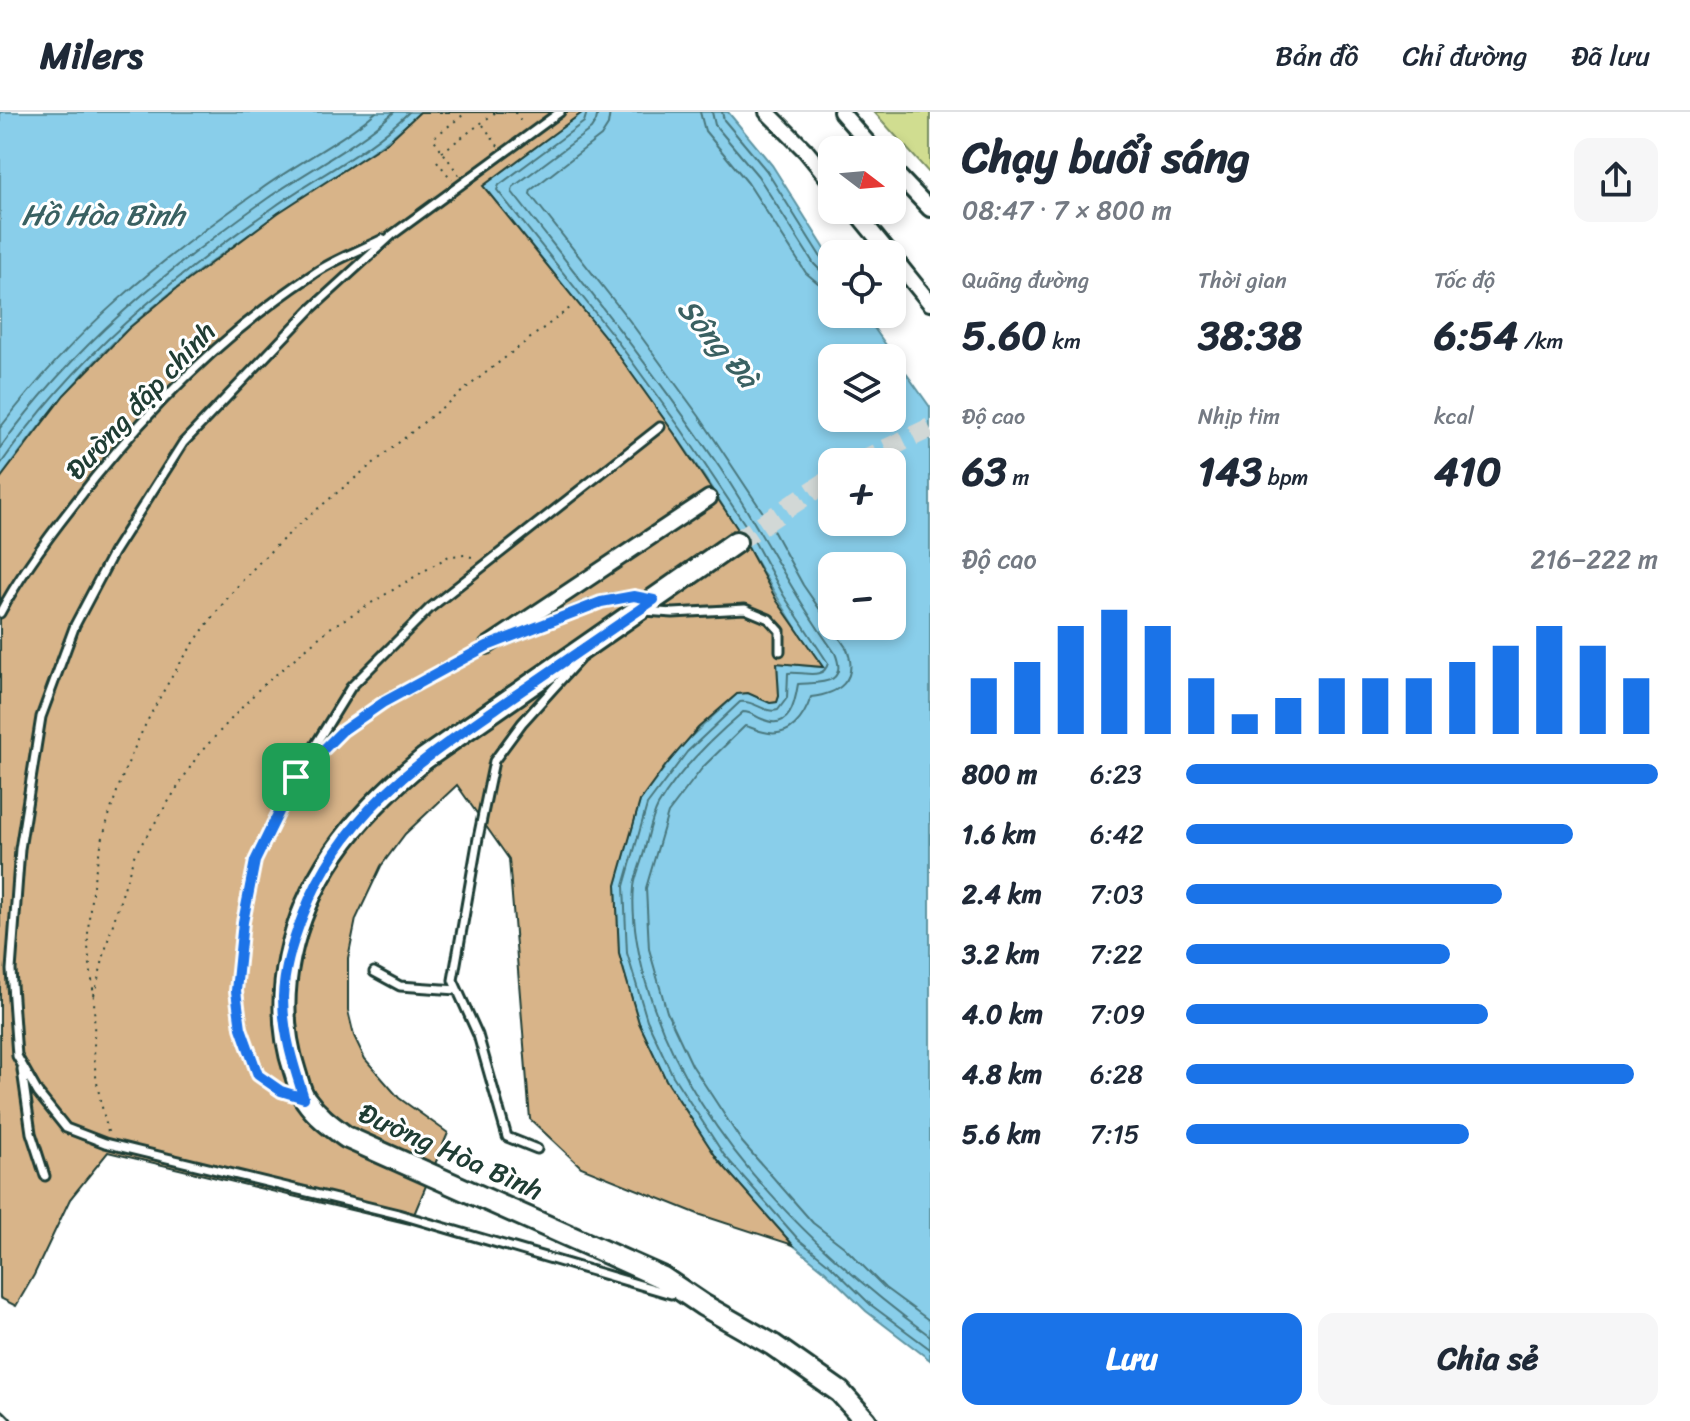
<!DOCTYPE html>
<html lang="vi">
<head>
<meta charset="utf-8">
<style>
	body { margin:0; font-family:Sriracha,sans-serif; background:#f6f6f7; color:#1f2937; height:100vh; display:flex; flex-direction:column; font-size:30px; white-space:nowrap }
	* { box-sizing:border-box; margin:0 }
	p { font-size:26px; color:#747a83 }
	.icon { flex:none; width:44px; height:44px; fill:none; stroke:currentColor; stroke-width:2; stroke-linecap:round; stroke-linejoin:round }
	.map { position:relative; flex:1; overflow:hidden }
	.sheet { display:flex; flex-direction:column; background:#fff; width:760px }
	.sheet>* { flex:none }
	.needle { width:52px; rotate:106deg }
	.buttons { position:absolute; left:818px; top:24px; display:grid; gap:16px }
	.buttons a { display:grid; place-items:center; width:88px; height:88px; border-radius:16px; background:#fff; box-shadow:0 4px 12px #0003; font-size:40px }
	.pin { position:absolute; display:grid; place-items:center; width:68px; height:68px; color:#fff; margin:-34px; border-radius:16px; box-shadow:0 4px 12px #0006 }
	.round { display:grid; place-items:center; flex:none; width:84px; height:84px; border-radius:16px; background:#f6f6f7 }
	.head { display:flex; align-items:center; justify-content:space-between; height:136px; padding:0 32px }
	h1 { font-size:44px; font-weight:700; line-height:60px }
	.stats { display:grid; grid-template-columns:repeat(3,1fr); gap:12px; height:136px; padding:8px 32px }
	.stats div { display:grid; align-content:center }
	.stats b { font-size:40px; font-weight:700 }
	.stats small { font-size:22px; font-weight:400 }
	.stats p { font-size:22px }
	.chart { height:224px; padding:16px 32px }
	.chart p { display:flex; justify-content:space-between }
	.chart svg { width:100%; height:144px; margin-top:8px; stroke:#1a73e8; stroke-width:6 }
	.primary-button { display:flex; gap:16px; margin-top:auto; padding:16px 32px }
	.primary-button a { flex:1; height:92px; border-radius:16px; background:#1a73e8; color:#fff; font-size:32px; font-weight:700; line-height:92px; text-align:center }
	.primary-button a+a { background:#f6f6f7; color:#1f2937 }
	ul { padding:0 32px; list-style:none; font-size:26px }
	li { display:grid; grid-template-columns:128px 96px 1fr; align-items:center; height:60px }
	li i { height:20px; border-radius:10px; background:#1a73e8 }
	header { display:flex; align-items:center; gap:48px; box-sizing:border-box; height:112px; padding:0 40px; background:#fff; border-bottom:2px solid #e0e1e3 }
	header strong { font-size:38px }
	nav { display:flex; gap:44px; margin-inline-start:auto; font-size:28px }
	main { display:flex; flex:1; min-height:0 }
	.map>svg:first-child { display:block }
	.green { fill:#d0dd90; stroke:#788d62; stroke-width:2 }
	.water { fill:#89ceea; stroke:#5f94a1; stroke-width:2; fill-rule:evenodd }
	.lines { fill:none; stroke-linecap:round; stroke-linejoin:round }
	.shore { stroke:#49777d; stroke-width:2 }
	.building { fill:#d8b489; stroke:#1f3d34; stroke-width:2 }
	.secondary-tunnel { stroke:#d2d8d6; stroke-width:20; stroke-dasharray:20 10; stroke-linecap:butt }
	.lane-casing { stroke:#1f3d34; stroke-width:13 }
	.street-casing { stroke:#1f3d34; stroke-width:20 }
	.secondary-casing { stroke:#1f3d34; stroke-width:26 }
	.path { stroke:#1f3d34; stroke-width:2; stroke-dasharray:2 6; stroke-linecap:butt }
	.lane { stroke:#fff; stroke-width:7 }
	.street { stroke:#fff; stroke-width:14 }
	.secondary { stroke:#fff; stroke-width:20 }
	.route-casing { stroke:#fff; stroke-width:16 }
	.route { stroke:#1a73e8; stroke-width:10 }
	.labels { text-anchor:middle; stroke-width:6; stroke-linejoin:round; paint-order:stroke }
	.street-label { font-size:28px; fill:#1f3d34; stroke:#fff }
	.water-label { font-size:30px; font-style:italic; fill:#3a6162; stroke:#fff }
</style>
</head>
<body>
<header>
<strong>Milers</strong>
<nav><a>Bản đồ</a><a>Chỉ đường</a><a>Đã lưu</a></nav>
</header>
<main>
<div class="map">
<svg width="930" height="1309" viewBox="0 0 930 1309">
	<rect width="100%" height="100%" fill="#fff"/>
	<filter id="ink" filterUnits="userSpaceOnUse"><feTurbulence type="fractalNoise" baseFrequency=".0125" numOctaves="2"/><feDisplacementMap in="SourceGraphic" scale="16" xChannelSelector="R" yChannelSelector="G"/><feConvolveMatrix kernelMatrix="1 2 1 2 8 2 1 2 1" color-interpolation-filters="sRGB"/></filter>
	<g filter="url(#ink)">
		<path class="green" d="M874,0H930V62Z"/>
		<path class="water" d="M0,0H420C378,42 324,68 276,103C227,138 176,174 131,214C81,259 39,312 0,367Z
			M583,0H728L772,53L832,148V202H864L930,295V1248L866,1199L824,1158L793,1133L718,1048L666,968L639,911L619,842L616,773L640,689L680,635L737,582L748,581L770,591L777,590L779,584L777,551L821,555C780,494 747,430 707,369C638,266 562,170 483,74ZM832,246H892V306H832ZM832,350H892V410H832ZM832,454H892V514H832Z"/>
		<g class="lines">
			<path class="shore" d="M587,0L584,10L499,73L497,78L612,222L681,317L746,414L784,484L828,551C824,569 802,559 788,561L787,586L778,598C764,602 755,588 740,590L687,640L647,693L624,774L627,841L647,908L673,964L724,1043L798,1127L829,1152L871,1193L930,1237
				M598,0L596,9L591,17L513,75L512,80C583,171 655,260 720,356C761,417 792,482 835,541C849,575 817,570 798,572C795,591 790,620 762,607C754,604 752,600 743,600C711,627 679,658 658,694C651,707 648,726 644,740C641,752 635,764 634,775C631,807 638,841 646,871C689,1017 810,1136 930,1224
				M610,0L608,13L601,24L531,78L530,82L629,208L699,304L764,402L803,473L847,537C859,569 838,582 811,585C804,606 790,627 764,620C757,619 752,615 745,614L703,655L668,701L646,776L649,837L667,900L692,953L742,1030L813,1111L844,1135L885,1176L930,1209
				M700,0L705,19L748,71L806,161L818,171L832,173
				M712,0L715,13L758,64L814,152L821,159L832,161
				M722,0L724,8L766,58L822,147L832,151
				M0,316C77,215 157,150 260,78C297,51 341,30 376,0
				M0,336C74,233 165,159 268,86C310,57 357,34 394,0
				M0,353C78,242 164,172 274,95C319,63 370,39 409,0"/>
		</g>
		<path class="building" d="M420,0H583L483,74L606,226L674,321L739,419L777,489L823,555L777,551L779,584L777,590L770,591L748,581L737,582L698,616L666,653L640,689L616,773L619,842L639,911L666,968L718,1048L793,1133L698,1102L581,1055L530,1007L509,747L457,673L405,722L381,754L356,807L348,846V899L354,924L365,947L399,986L448,1021L410,1112L108,1040L70,1087L34,1163L16,1194L0,1186V367L64,283L129,216L175,178L278,101L389,29Z"/>
		<g class="lines">
			<path class="secondary-tunnel" d="M859,350L930,316
				M736,430L832,366"/>
			<g class="lane-casing">
				<path id="lane" d="M560,0L392,123L311,197L183,331L113,441L75,513L41,605L20,737L11,858L17,944L38,981L66,1016L105,1031L398,1102L671,1182
					M644,499L673,501L745,497L769,507L780,519V539
					M0,501C20,463 46,428 72,395C139,306 218,225 312,163C333,148 359,139 383,127
					M507,527C546,513 606,478 647,486
					M303,653L351,575L430,496L660,315
					M374,860L400,874L457,878
					M22,958L31,1021L45,1064
					M298,984L281,979L258,963L241,916L236,879L243,810L255,749L296,665L342,619L384,590L488,534
					M537,1037L507,1025L478,923L453,868L478,726L494,649L522,611L579,548
					M0,1303L6,1309"/>
			</g>
			<g class="street-casing">
				<path id="street" d="M767,0L806,39L832,71
					M841,0L874,38
					M892,57L930,97
					M854,98L890,142
					M892,144L930,191
					M487,534L709,386"/>
			</g>
			<g class="secondary-casing">
				<path id="secondary" d="M736,430L424,647C391,674 360,704 335,740C292,804 270,885 295,960C298,969 300,981 306,988C317,1004 331,1014 346,1025L663,1166L703,1193L773,1233L840,1280L866,1309"/>
			</g>
			<path class="path" d="M515,0L523,13
				M483,13L498,34
				M442,40L496,0
				M437,49L452,68
				M459,63L433,26L467,0
				M94,883L108,828L134,744L198,643L259,577L330,516L449,444L465,443L475,446
				M108,1020C103,999 97,977 95,955C93,933 95,910 94,888C93,866 87,845 88,822C94,696 155,571 236,476C275,430 323,392 370,354C436,300 502,247 570,196"/>
			<use href="#lane" class="lane"/>
			<use href="#street" class="street"/>
			<use href="#secondary" class="secondary"/>
		</g>
	</g>
	<g class="lines" filter="url(#ink)">
		<g class="route-casing">
			<path id="route" d="M634,484L654,488C607,520 561,552 514,584C425,646 344,696 303,803C293,828 284,858 283,885C283,921 293,952 304,986L281,979L258,963L241,916L236,879L243,810L255,749L296,665L342,619L384,590L487,534L601,490Z"/>
		</g>
		<use href="#route" class="route"/>
	</g>
	<g class="labels">
		<g class="street-label">
			<text transform="translate(140 288) rotate(-47)" y="10">Đường đập chính</text>
			<text transform="translate(451 1039) rotate(24)" y="10">Đường Hòa Bình</text>
		</g>
		<g class="water-label">
			<text x="103" y="113">Hồ Hòa Bình</text>
			<text transform="translate(718 231) rotate(50)" y="10">Sông Đà</text>
		</g>
	</g>
</svg>
<div class="buttons">
<a><svg class="needle" viewBox="-14 -14 28 28"><path d="M0-13l5 13h-10z" fill="#e53935"/><path d="M0 13l5-13h-10z" fill="#747a83"/></svg></a>
<a><svg class="icon" aria-label="locate" viewBox="0 0 24 24"><circle cx="12" cy="12" r="6"/><path d="M12 2v4M12 18v4M2 12h4M18 12h4"/></svg></a>
<a><svg class="icon" aria-label="layers" viewBox="0 0 24 24"><path d="M12 4l9 5-9 5-9-5zM3 14l9 5 9-5"/></svg></a>
<a>+</a>
<a>−</a>
</div>
<div class="pin" style="left:296px;top:665px;background:#1e9e55"><svg class="icon" aria-label="arrive" viewBox="0 0 24 24"><path d="M6 21V4h12l-3 4 3 4H6"/></svg></div>
</div>
<section class="sheet">
<div class="head"><div><h1>Chạy buổi sáng</h1><p>08:47 · 7 × 800 m</p></div><a class="round"><svg class="icon" aria-label="share" viewBox="0 0 24 24"><path d="M12 15V3M7 8l5-5 5 5M5 13v7h14v-7"/></svg></a></div>
<div class="stats">
<div><p>Quãng đường</p><b>5.60<small> km</small></b></div>
<div><p>Thời gian</p><b>38:38</b></div>
<div><p>Tốc độ</p><b>6:54<small> /km</small></b></div>
</div>
<div class="stats">
<div><p>Độ cao</p><b>63<small> m</small></b></div>
<div><p>Nhịp tim</p><b>143<small> bpm</small></b></div>
<div><p>kcal</p><b>410</b></div>
</div>
<div class="chart"><p><span>Độ cao</span>216–222 m</p>
<svg viewBox="0 0 160 44" preserveAspectRatio="none"><path d="M5 44V27M15 44V22M25 44V11M35 44V6M45 44V11M55 44V27M65 44V38M75 44V33M85 44V27M95 44V27M105 44V27M115 44V22M125 44V17M135 44V11M145 44V17M155 44V27"/></svg>
</div>
<ul>
<li><b>800 m</b>6:23<i style="width:100%"></i></li>
<li><b>1.6 km</b>6:42<i style="width:82%"></i></li>
<li><b>2.4 km</b>7:03<i style="width:67%"></i></li>
<li><b>3.2 km</b>7:22<i style="width:56%"></i></li>
<li><b>4.0 km</b>7:09<i style="width:64%"></i></li>
<li><b>4.8 km</b>6:28<i style="width:95%"></i></li>
<li><b>5.6 km</b>7:15<i style="width:60%"></i></li>
</ul>
<div class="primary-button"><a>Lưu</a><a>Chia sẻ</a></div>
</section>
</main>
</body>
</html>
